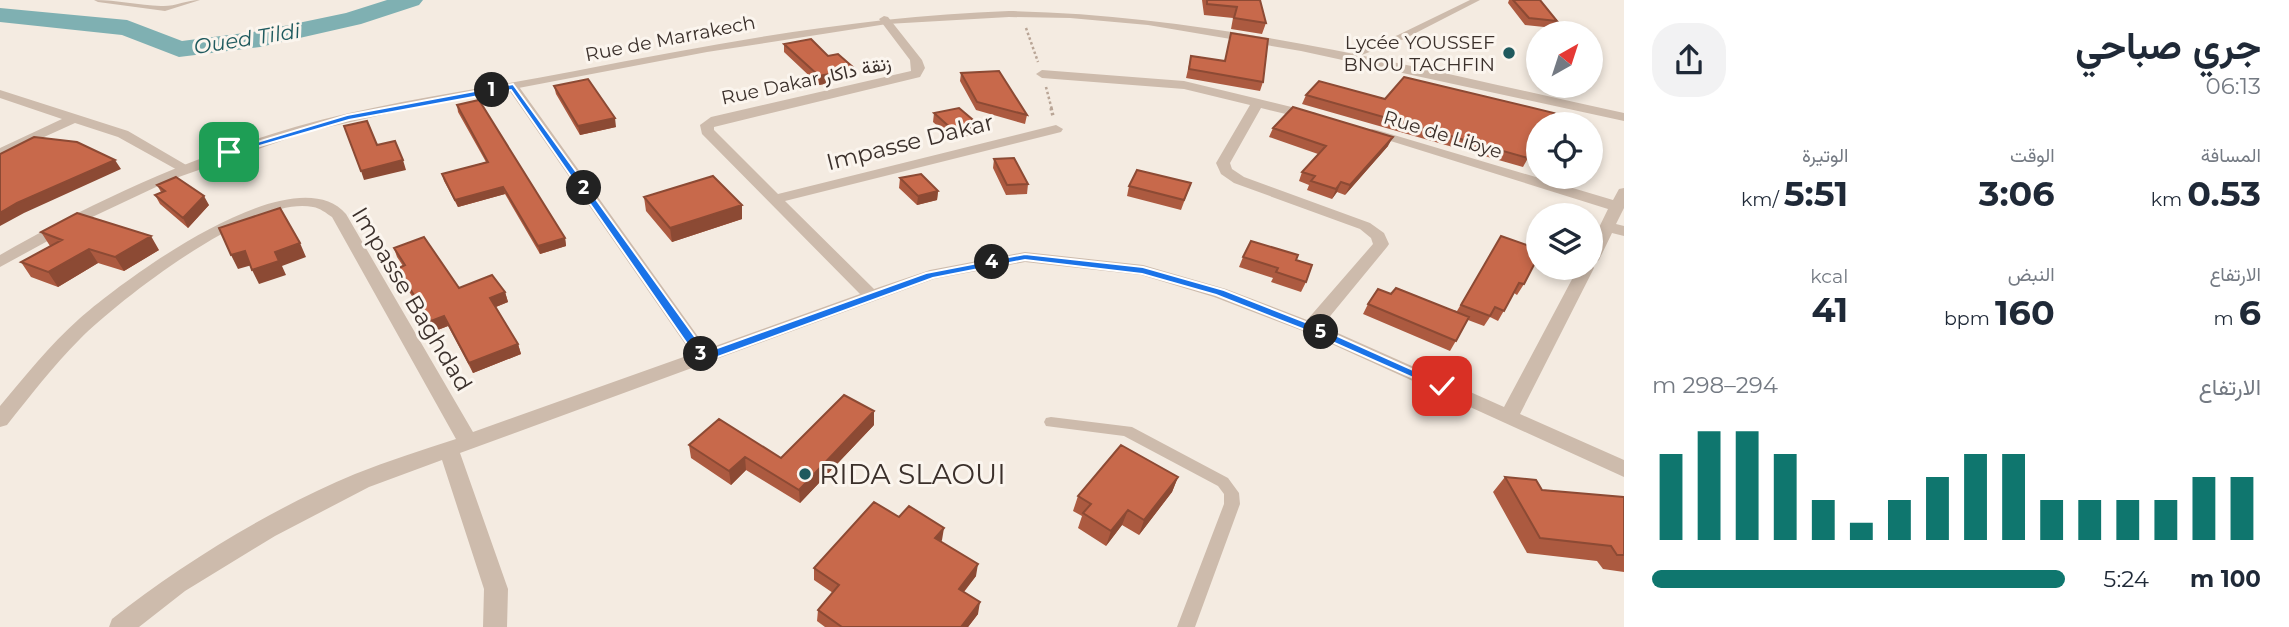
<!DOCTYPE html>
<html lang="ar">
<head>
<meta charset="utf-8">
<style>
	body { margin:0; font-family:Montserrat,Vazirmatn,sans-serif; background:#f2f2f3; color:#1f2937; direction:rtl; height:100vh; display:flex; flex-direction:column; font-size:26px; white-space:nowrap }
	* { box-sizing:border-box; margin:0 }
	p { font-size:23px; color:#747a83 }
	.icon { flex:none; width:38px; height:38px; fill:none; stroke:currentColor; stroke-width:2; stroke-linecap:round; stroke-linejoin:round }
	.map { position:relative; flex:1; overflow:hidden; direction:ltr }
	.details { display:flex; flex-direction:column; background:#fff; width:665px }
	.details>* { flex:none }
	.needle { width:46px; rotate:39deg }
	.fabs { position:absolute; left:1526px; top:21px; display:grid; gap:14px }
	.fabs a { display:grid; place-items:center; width:77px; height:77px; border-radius:50%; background:#fff; box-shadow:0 4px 10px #0003; font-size:35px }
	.pin { position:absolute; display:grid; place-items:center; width:60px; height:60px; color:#fff; margin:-30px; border-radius:14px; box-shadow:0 4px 10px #0006 }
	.km { position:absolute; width:35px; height:35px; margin:-18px; border-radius:50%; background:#222; color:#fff; font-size:19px; line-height:35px; text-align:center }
	.round { display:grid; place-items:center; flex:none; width:74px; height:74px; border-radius:28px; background:#f2f2f3 }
	.head { display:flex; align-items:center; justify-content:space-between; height:119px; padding:0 28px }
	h1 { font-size:38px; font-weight:700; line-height:52px }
	.metrics { display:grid; grid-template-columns:repeat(3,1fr); gap:10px; height:119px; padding:7px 28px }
	.metrics div { display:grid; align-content:center }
	.metrics b { font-size:35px; font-weight:700 }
	.metrics small { font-size:19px; font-weight:400 }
	.metrics p { font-size:19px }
	.chart { height:196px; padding:14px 28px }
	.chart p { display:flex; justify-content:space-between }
	.chart svg { width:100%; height:126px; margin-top:7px; stroke:#0f766e; stroke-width:6 }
	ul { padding:0 28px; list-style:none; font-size:23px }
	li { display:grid; grid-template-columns:112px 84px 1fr; align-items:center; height:52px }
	li i { height:18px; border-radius:9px; background:#0f766e }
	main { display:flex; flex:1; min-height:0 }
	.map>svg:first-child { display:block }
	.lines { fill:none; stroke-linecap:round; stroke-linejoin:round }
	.river { fill:#7fb0b2; fill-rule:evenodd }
	.path-far1 { stroke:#b9a596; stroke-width:2.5; stroke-dasharray:2.5 2.5; stroke-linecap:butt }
	.path { stroke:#b9a596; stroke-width:3.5; stroke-dasharray:2.5 2.5; stroke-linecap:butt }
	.service { fill:#cdbbac; fill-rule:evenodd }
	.minor { fill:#cdbbac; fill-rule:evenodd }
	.tertiary { fill:#cdbbac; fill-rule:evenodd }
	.wall { fill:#ac5a40 }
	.shaded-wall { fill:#8c4a34 }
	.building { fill:#c8694b; stroke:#8c4a34; stroke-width:2 }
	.route { fill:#1a73e8; stroke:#fff; stroke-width:2 }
	.poi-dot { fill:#1f5a5e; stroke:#fbf5ee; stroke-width:2.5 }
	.labels { text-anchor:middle; stroke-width:6; stroke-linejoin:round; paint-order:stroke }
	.far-street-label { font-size:19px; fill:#3b302b; stroke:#fbf5ee }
	.far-poi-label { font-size:19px; fill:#3b302b; stroke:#fbf5ee; text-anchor:end }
	.far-water-label { font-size:21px; font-style:italic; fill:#1f5a5e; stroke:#fbf5ee }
	.street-label { font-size:23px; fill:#3b302b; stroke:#fbf5ee }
	.near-poi-label { font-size:28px; fill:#3b302b; stroke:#fbf5ee; text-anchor:start }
</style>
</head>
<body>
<main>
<section class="details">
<div class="head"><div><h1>جري صباحي</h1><p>06:13</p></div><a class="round"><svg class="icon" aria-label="share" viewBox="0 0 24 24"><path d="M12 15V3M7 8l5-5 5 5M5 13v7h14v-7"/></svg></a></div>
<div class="metrics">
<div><p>المسافة</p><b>0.53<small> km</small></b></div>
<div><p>الوقت</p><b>3:06</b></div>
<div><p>الوتيرة</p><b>5:51<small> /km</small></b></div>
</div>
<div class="metrics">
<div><p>الارتفاع</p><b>6<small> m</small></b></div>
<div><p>النبض</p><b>160<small> bpm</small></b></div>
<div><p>kcal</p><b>41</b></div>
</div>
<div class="chart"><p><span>الارتفاع</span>294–298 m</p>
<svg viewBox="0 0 160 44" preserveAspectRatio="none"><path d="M5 44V14M15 44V6M25 44V6M35 44V14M45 44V30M55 44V38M65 44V30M75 44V22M85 44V14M95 44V14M105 44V30M115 44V30M125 44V30M135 44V30M145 44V22M155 44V22"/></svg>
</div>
<ul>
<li><b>100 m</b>5:24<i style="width:100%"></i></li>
</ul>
</section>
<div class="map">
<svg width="1624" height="627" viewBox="0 0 1624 627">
	<rect width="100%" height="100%" fill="#f4ebe1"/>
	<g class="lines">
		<path class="river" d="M387,0H423L419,5L361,24L260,47L179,57L122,35L0,22V8L127,20L182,41L260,31L346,13Z"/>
		<path class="path-far1" d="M1026,28L1038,62
			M1046,87L1052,110"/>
		<path class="path" d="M1051,108L1053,116"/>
		<path class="service" d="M94,0C117,0 139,5 161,6C174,7 186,0 200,0L165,11L98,2Z
			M1470,0H1480L1404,39L1351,59L1344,57L1398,35Z
			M1051,417L1132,427L1228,478L1239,493L1240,504L1195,627H1177L1224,504V494L1218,486L1124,436L1046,426L1044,422L1046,418Z"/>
		<path class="minor" d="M884,16L888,17L922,60L925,68L920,77L714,127V130L778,194L1056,125L1063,129L1061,132L785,201L874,289L930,270L1025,252L1143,265L1226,289L1307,320L1373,244L1371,238L1360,229L1234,183L1221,174L1216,163L1250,105L1184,89L1042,78L1036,74L1042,70L1184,81L1316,113V119L1311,120L1261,108L1230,163L1232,169L1244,177L1370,223L1384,233L1389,244L1387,247L1322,326L1504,407L1578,268H1591V244L1608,209L1365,133L1372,129L1377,130L1613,200L1619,189L1624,188V208L1616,224L1624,226V236L1612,233L1599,260L1592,265L1594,268L1520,414L1624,460V477L1303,331L1214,297L1141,275L1025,262L934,279L460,453L508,589L507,627H483L484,589L442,460L369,487L275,536L185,591L139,627H109L112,619C181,564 273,508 355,474C388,461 422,450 456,439L332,217C326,213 320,208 313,207C255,194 120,299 80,339C53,366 30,396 7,425L0,427V406C25,376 50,345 79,319C122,281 293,153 346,214L473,432L692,354L507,87L513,83L517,84L707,349L860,294L702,134L700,125L711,117L911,71L910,60L879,19Z
			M0,90L128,131L193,169L191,172H181L118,137L75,123L0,157V148L62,119L0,98Z"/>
		<path class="tertiary" d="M1009,11C1217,15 1421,69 1624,113V121L1301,51L1148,25L1070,18L1009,17L887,24L707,52L408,109L307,132L173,179L88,219L0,267V255C94,201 191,157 295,127C387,101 482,89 575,71C719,43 861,16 1009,11Z"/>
	</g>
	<path class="wall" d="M1202,0H1260L1266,23L1262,34L1231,29L1233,18L1204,15Z
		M1509,0H1540L1557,21L1554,28L1525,25L1508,3Z
		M1231,33L1263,82L1260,91L1186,78L1191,56L1225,61Z
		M784,44L828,56L855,69V78L819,85L784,52Z
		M961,73L1027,115L1025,124L976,110L960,81Z
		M554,86L616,127L580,135L556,94Z
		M1306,95L1385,99L1538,124V135L1537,137L1538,140L1523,167L1302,104Z
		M457,105L565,238L566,246L540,254L505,194L458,207L444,181L442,174L486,162L458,112Z
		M934,113L978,134L952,139L933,122Z
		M1273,128L1388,146L1345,195L1337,192L1332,199L1307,190L1309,185L1299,181L1302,172L1318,154L1269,137Z
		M994,159L1028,184L1027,194L1006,195L993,168Z
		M900,178L938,191L937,200L917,205L899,188Z
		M1191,183L1181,210L1127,196L1129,186Z
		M157,185L209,205L188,228L160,204L155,195L161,192Z
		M644,197L742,205V219L672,242L646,211Z
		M41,232L159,250L124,271L98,263L58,287L31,277L21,262L50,246Z
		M1501,236L1524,284L1517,295L1514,293L1498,321L1490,317L1484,326L1468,320L1450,351L1363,314L1368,304L1391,294L1457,311Z
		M394,248L459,288L505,292L508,302L496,307L518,344L521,354L473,373L448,326L435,331L400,278L397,269L403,266L397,257Z
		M1243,257L1296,260L1306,282L1301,292L1271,282L1273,278L1239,267Z
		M874,425L800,503L746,470L731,485L691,458L689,445L781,458Z
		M1178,477L1172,492L1139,535L1122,525L1106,546L1078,528L1082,516L1073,511L1078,496Z
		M1505,477L1542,490L1624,497V572L1603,569L1597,561L1527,553L1493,492Z
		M899,517L942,540L941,541L976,576L964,592L978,614L968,627H825L817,621L818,610L833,593L814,580V568Z"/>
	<path class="shaded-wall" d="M855,69V78L819,85V76Z
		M615,118L616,127L580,135L578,126Z
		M979,125L978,134L952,139L953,130Z
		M1393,137L1388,146L1345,195L1350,185Z
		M115,160L121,169L24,213L0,226V213L17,203Z
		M403,160L406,170L364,180L361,171Z
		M1341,182L1337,192L1332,199L1336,189Z
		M503,187L505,194L458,207L455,200Z
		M938,191L937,200L917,205L918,196Z
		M204,196L209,205L188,228L183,218Z
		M742,205V219L672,242L670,228Z
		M151,236L159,250L124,271L115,257Z
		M565,238L566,246L540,254L538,246Z
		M300,243L306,257L282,266L286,275L259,284L252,270L275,252Z
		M89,249L98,263L58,287L48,272Z
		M245,251L252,265L238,269L231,255Z
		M505,292L508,302L493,308L490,298Z
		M444,316L448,326L435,331L431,321Z
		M518,344L521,354L473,373L469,363Z
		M874,411V425L800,503L799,490Z
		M745,457L746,470L731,485L729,471Z
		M1178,477L1172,492L1139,535L1144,520Z
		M1128,510L1122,525L1106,546L1111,531Z
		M944,528L942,540L934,550L935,538Z
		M978,564L976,576L957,600L959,589Z
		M980,602L978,614L968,627H961Z"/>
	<path class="building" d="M1207,0H1260L1266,23L1234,18L1237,7L1207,4Z
		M1513,0H1540L1557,21L1529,18Z
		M1231,33L1268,39L1263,82L1189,69L1191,56L1225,61Z
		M811,39L828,56L838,54L855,69L819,76L784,44Z
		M999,71L1027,115L977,102L961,73Z
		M1404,77L1554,113L1545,124H1538V133L1535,137L1538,138V140L1528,158L1306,95L1319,81L1385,99Z
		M588,79L615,118L578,126L554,86Z
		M479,100L565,238L538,246L503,187L455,200L442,174L488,162L457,105Z
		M1293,107L1393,137L1350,185L1341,182L1336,189L1311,181L1315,176L1302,172L1326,146L1273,128Z
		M959,108L979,125L953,130L934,113Z
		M367,121L377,145L395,141L403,160L361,171L344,126Z
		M34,137L77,142L115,160L17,203L0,213V154Z
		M1014,158L1028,184L1007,185L994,159Z
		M1137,170L1191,183L1184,200L1129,186Z
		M921,174L938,191L918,196L900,178Z
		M713,176L742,205L670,228L644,197Z
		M176,177L204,196L183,218L155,195L165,191L157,185Z
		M280,208L300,243L275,252L279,261L252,270L245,251L231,255L219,228Z
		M77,213L151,236L115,257L89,249L48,272L21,262L62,240L41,232Z
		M1501,236L1538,249V257L1524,284L1519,283L1504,311L1495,307L1490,316L1461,305Z
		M424,237L459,288L492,275L505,292L490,298L518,344L469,363L444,316L431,321L397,269L405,265L394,248Z
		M1251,241L1298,255L1296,260L1312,265L1306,282L1276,272L1278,268L1243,257Z
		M1396,288L1469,317L1456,341L1368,304L1378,289L1391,294Z
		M844,395L874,411L799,490L745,457L729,471L689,445L719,419L781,458Z
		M1121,445L1178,477L1144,520L1128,510L1111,531L1083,513L1091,504L1078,496Z
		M1505,477L1536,480L1542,490L1624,497V555H1617L1611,546L1540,538Z
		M874,502L899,517L909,506L944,528L935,538L978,564L959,589L980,602L961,627H842L818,610L839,585L814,568Z"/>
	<path class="route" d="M513,84L706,352L926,273L1025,254L1143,267L1224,290L1313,325L1449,386L1447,389H1438L1305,330L1216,295L1142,274L1025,260L933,278L704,362L699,361L511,90L349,120L232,154L224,152L347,115Z"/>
	<g class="poi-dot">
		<circle cx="1509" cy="53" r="7"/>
		<circle cx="805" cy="474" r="7"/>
	</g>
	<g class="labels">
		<g class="far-street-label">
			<text transform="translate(670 38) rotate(-11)" y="7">Rue de Marrakech</text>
			<text transform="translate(806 80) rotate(-12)" y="7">Rue Dakar زنقة داكار</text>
			<text transform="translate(1443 134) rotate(17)" y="7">Rue de Libye</text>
		</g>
		<g class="far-poi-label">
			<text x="1495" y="49">Lycée YOUSSEF<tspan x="1495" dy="22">BNOU TACHFIN</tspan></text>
		</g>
		<g class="far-water-label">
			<text transform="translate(247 39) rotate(-9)" y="7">Oued Tildi</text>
		</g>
		<g class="street-label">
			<text transform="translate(910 142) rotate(-14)" y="8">Impasse Dakar</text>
			<text transform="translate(412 299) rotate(59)" y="8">Impasse Baghdad</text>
		</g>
		<g class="near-poi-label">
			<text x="819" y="484">RIDA SLAOUI</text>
		</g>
	</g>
</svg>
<div class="fabs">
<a><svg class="needle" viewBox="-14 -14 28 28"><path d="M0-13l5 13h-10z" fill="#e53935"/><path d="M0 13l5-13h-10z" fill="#747a83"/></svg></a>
<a><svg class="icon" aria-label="locate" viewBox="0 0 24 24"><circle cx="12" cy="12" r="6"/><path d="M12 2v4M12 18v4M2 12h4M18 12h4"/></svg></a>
<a><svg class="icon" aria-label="layers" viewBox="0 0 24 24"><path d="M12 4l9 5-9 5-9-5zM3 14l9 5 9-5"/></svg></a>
</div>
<div class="pin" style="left:229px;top:152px;background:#1e9e55"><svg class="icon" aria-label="arrive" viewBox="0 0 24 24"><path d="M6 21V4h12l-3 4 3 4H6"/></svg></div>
<div class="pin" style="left:1442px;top:386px;background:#d93025"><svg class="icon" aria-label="check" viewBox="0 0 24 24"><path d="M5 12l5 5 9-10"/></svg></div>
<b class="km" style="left:492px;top:90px">1</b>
<b class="km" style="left:584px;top:188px">2</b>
<b class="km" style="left:701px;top:354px">3</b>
<b class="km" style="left:992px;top:262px">4</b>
<b class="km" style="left:1321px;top:332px">5</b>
</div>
</main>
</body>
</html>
